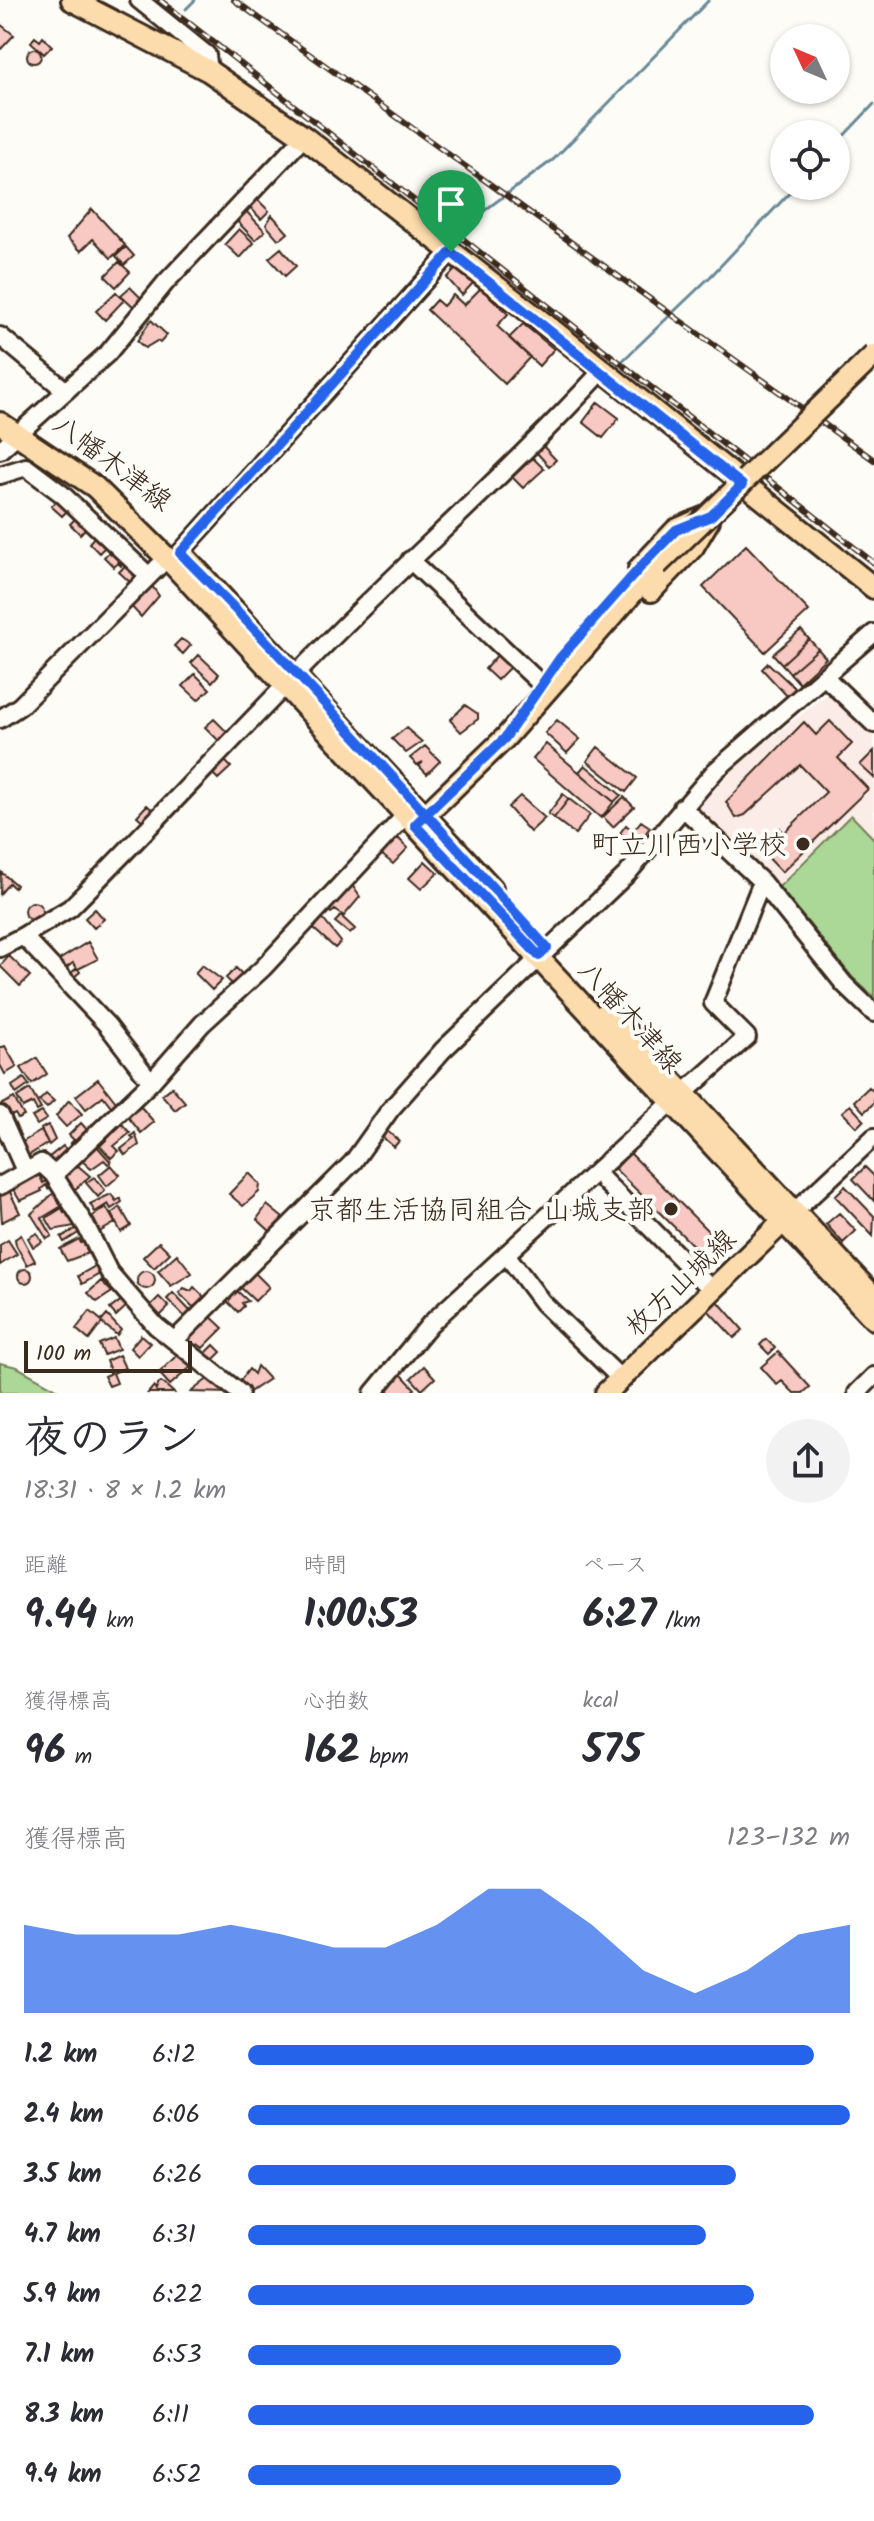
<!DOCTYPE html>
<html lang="ja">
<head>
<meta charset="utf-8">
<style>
	body { margin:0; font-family:Kalam,"Klee One",sans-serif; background:#f2f2f3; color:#2b2b33; height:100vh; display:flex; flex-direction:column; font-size:30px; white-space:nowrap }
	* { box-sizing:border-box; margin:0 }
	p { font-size:26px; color:#7c7c81 }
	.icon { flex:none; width:44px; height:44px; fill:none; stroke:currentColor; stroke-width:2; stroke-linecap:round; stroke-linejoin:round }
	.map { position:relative; height:1393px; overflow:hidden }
	.drawer { display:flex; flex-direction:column; background:#fff; flex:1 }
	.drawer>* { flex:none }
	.needle { width:52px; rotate:314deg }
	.buttons { position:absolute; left:770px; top:24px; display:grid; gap:16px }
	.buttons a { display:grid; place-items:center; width:80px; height:80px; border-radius:50%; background:#fff; box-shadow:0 2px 6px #0004; font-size:40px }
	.scale { position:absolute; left:24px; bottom:20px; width:168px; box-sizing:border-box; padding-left:8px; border:4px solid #3b2a1e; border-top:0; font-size:22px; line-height:28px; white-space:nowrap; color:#3b2a1e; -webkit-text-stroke:6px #fdfcf7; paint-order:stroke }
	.pin { position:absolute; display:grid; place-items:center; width:68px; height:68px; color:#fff; margin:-82px -34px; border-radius:50% 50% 50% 0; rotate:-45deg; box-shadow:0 0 8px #0007 }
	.pin .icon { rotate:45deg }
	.round { display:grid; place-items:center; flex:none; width:84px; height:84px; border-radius:42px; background:#f2f2f3 }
	.headline { display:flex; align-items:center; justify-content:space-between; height:136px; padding:0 24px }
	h1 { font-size:44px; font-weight:700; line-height:60px }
	.stats { display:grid; grid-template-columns:repeat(3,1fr); gap:12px; height:136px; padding:8px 24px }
	.stats div { display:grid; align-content:center }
	.stats b { font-size:40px; font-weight:700 }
	.stats small { font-size:22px; font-weight:400 }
	.stats p { font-size:22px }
	.chart { height:224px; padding:16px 24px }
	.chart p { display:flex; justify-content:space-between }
	.chart svg { width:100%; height:144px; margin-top:8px; fill:#2563eb; opacity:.7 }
	ul { padding:0 24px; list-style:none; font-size:26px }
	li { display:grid; grid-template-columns:128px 96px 1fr; align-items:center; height:60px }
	li i { height:20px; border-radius:10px; background:#2563eb }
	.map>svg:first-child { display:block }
	.built { fill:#fcece7 }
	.green { fill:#abd897; stroke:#73815a; stroke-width:2 }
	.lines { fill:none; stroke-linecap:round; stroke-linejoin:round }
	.stream { stroke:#688997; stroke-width:3 }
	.building { fill:#f8c8c3; stroke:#3b2a1e; stroke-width:2 }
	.minor-casing { stroke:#3b2a1e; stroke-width:22 }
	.major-casing { stroke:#3b2a1e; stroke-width:26 }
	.minor { stroke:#fdfcf7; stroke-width:16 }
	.major { stroke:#fcdcac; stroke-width:20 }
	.rail-casing { stroke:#3b2a1e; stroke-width:6 }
	.rail { stroke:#fdfcf7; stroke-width:3; stroke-dasharray:9; stroke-linecap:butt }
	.major-bridge-casing { stroke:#3b2a1e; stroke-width:26; stroke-linecap:butt }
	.major-bridge { stroke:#fcdcac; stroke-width:20 }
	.route-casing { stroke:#fff; stroke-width:16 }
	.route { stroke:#2563eb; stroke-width:10 }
	.poi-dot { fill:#3b2a1e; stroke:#fdfcf7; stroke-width:3 }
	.labels { text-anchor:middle; stroke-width:8; stroke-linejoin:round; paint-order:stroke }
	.street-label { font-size:28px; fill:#3b2a1e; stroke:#fdfcf7 }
	.poi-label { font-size:28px; fill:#3b2a1e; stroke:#fdfcf7; text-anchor:end }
</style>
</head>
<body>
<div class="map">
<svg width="874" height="1393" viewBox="0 0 874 1393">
	<rect width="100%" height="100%" fill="#fdfcf7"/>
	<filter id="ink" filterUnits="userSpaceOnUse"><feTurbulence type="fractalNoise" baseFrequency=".0125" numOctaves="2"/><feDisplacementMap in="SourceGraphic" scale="16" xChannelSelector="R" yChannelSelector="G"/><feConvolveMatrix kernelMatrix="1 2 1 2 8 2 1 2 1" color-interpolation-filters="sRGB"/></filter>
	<g filter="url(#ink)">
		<path class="built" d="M830,695L874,736V1009L770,889L769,878L696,810L744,759L825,696Z"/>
		<path class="green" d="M851,815L874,839V997L853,978L779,887Z
			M0,1363L17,1367L64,1393H0Z"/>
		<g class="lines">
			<path class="stream" d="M186,9L195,0
				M836,144L874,104
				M465,225L554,159L709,0
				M614,369L711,276L796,186
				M305,676L319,662"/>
		</g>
		<path class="building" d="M0,24L14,35L1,49H0Z
			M35,37L40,41L43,37L52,46L44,54L31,42Z
			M27 56a7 7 0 1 1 14 0a7 7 0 1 1-14 0Z
			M256,198L269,211L261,219L248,205Z
			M243,208L265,231L255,240L233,217Z
			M92,209L125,245L111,258L93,239L81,251L67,238Z
			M272,215L288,233L282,238L278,239L266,225Z
			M239,229L254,243L240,258L225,244Z
			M126,247L134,256L124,265L116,256Z
			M281,248L296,266L285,276L269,258Z
			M119,262L130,272L116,287L105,276Z
			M457,268L473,283L462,295L447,278Z
			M130,287L144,301L136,309L121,295Z
			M481,288L508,314L497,326L530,357L505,384L427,310L436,300L443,306L453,295L464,305Z
			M116,292L124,300L105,320L96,311Z
			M151,320L167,335L160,343L157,341L145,348L137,341Z
			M523,324L554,349L539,366L509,338Z
			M598,402L619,418L603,438L583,422Z
			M543,446L556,460L549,466L536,452Z
			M533,458L544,469L523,488L512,477Z
			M59,500L69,509L62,516L51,506Z
			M77,517L87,527L80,534L70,524Z
			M94,537L107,545L99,553L89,543Z
			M746,545L809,611L765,652L703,587Z
			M111,550L125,561L121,566L118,563L114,567L104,557Z
			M124,567L138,576L131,583L119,572Z
			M150,583L159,596L141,617L129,604Z
			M801,630L809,639L782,664L773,654Z
			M181,639L191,645L183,654L174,646Z
			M809,639L818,649L790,673L782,664Z
			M818,649L826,658L799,683L790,673Z
			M499,653L512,665L497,680L485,669Z
			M199,655L219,674L212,682L191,663Z
			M768,663L796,689L788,697L762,669Z
			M195,674L210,689L198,700L183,686Z
			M465,705L478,714V719L461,732L450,720Z
			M214,719L229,734L221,743L205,727Z
			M557,720L580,739L567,753L545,733Z
			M830,721L852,744L838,758L868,789L782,872L759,848L780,828L784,833L826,792L800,765L745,815L736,818L726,802L804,722L816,735Z
			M406,728L422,742L406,753L392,739Z
			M546,744L614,802L601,818L533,759Z
			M425,746L440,761L427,774L419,766L423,762L417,765L410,758Z
			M598,747L637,778L626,792L587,761Z
			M874,751V778L860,765Z
			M224,760L231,767L218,779L212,773Z
			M585,765L621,795L614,802L579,772Z
			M563,794L569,799L554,818L548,814Z
			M520,796L545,818L530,832L508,807Z
			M624,797L634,807L613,827L603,817Z
			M569,799L590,815L575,834L554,818Z
			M147,805L155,812L145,823L137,816Z
			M641,821L650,827L637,846L620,833L626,825L633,831Z
			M398,838L408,848L393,864L381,854Z
			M425,861L438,873L421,889L409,878Z
			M1,872L16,885L14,888L9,883L0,894Z
			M352,885L360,897L344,916L335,910L331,913L327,909Z
			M24 911a9 9 0 1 1 18 0a9 9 0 1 1-18 0Z
			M95,909L104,919L94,928L85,918Z
			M341,916L355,929L350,934L335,922Z
			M322,918L341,942L335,948L314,929Z
			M88,942L98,959L78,969L80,972L74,977L71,973L77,968L73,963L65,969L59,960Z
			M9,956L30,976L20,986L0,966Z
			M202,965L222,980L212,990L195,973Z
			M236,968L243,975L233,985L226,978Z
			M5,1046L17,1067L5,1074L0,1065V1048Z
			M37,1058L47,1074L32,1084L21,1068Z
			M24,1078L29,1085L16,1094L12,1086Z
			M98,1079L119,1106L114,1110L103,1096L86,1109L76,1096Z
			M172,1087L185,1102L175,1110L162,1095Z
			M869,1087L874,1092V1103L864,1112L854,1101Z
			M30,1089L41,1109L37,1111L33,1103L23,1108L17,1097Z
			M46,1094L54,1101L47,1108L39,1101Z
			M14,1098L24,1116L18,1119L15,1114L7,1118L0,1105Z
			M69,1100L82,1114L66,1127L56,1116Z
			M850,1105L864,1120L857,1127L842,1112Z
			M141,1107L154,1122L141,1133L128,1117Z
			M42,1112L47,1119L37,1125L32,1117Z
			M81,1123L90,1133L75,1148L70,1144L74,1140L69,1135Z
			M122,1124L130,1133L114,1146L119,1151L111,1158L100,1146Z
			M48,1125L55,1140L49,1145L41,1129Z
			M386,1130L399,1141L394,1147L381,1136Z
			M41,1131L48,1143L26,1157L19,1144Z
			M135,1133L139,1145L125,1155L121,1149L134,1139L131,1136Z
			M95,1144L111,1162L108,1164L104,1160L91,1169L81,1160Z
			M63,1146L70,1154L55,1166L48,1158Z
			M630,1153L726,1249L712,1264L615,1169Z
			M76,1164L90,1176L72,1192L62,1180Z
			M111,1165L120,1175L107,1186L99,1175Z
			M865,1167L874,1176V1201L853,1179Z
			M249,1173L260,1184L259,1192L243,1206L229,1194Z
			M39,1175L43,1183L51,1178L54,1185L48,1189L46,1185L41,1189L42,1191L20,1201L13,1189Z
			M94,1177L105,1190L98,1197L86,1183Z
			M845,1186L874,1216L873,1236L835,1196Z
			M9,1190L20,1213L2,1222L0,1194Z
			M57,1190L65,1204L42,1218L52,1236L47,1239L31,1214Z
			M111,1194L116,1201L120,1198L122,1202L111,1209L108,1204L95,1212L90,1204Z
			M267,1205L283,1218L270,1231L257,1219Z
			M106,1207L115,1223L94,1235L86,1221Z
			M120,1207L131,1226L121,1232L111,1214Z
			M62,1208L64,1213L70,1210L83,1230L64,1242L61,1237L76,1229L74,1226L53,1230L46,1218Z
			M839,1213L856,1231L843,1243L826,1224Z
			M37,1233L42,1242L33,1247L28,1238Z
			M21,1235L35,1261L27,1265L16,1245L15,1239Z
			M79,1239L81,1243L86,1240L96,1258L92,1260L88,1253L67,1261L60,1249Z
			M8,1240L17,1254L0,1265V1245Z
			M159,1242L170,1253L154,1268L143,1257Z
			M177,1254L192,1273L171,1286L158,1271Z
			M99,1264L103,1272L82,1284L78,1276Z
			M18 1276a7 7 0 1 1 14 0a7 7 0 1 1-14 0Z
			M252,1270L269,1287L255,1301L238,1285Z
			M137 1280a9 9 0 1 1 18 0a9 9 0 1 1-18 0Z
			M101,1281L112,1292L97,1302L88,1293Z
			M194,1287L206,1299L193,1307L179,1293L184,1288L191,1291Z
			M233,1287L248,1301L242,1303L244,1306L238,1312L223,1297Z
			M173,1293L192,1313L186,1318L167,1299Z
			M159,1297L169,1307L157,1319L147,1309Z
			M123,1299L128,1305L116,1316L110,1309Z
			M716,1299L743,1330L734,1338L706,1308Z
			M90,1311L102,1321L107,1315L121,1330L117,1335L102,1323L89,1340L76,1329Z
			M208,1314L223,1328L203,1348L198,1344L195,1347L185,1337Z
			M141,1335L150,1343L138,1356L130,1348Z
			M114,1338L119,1349L104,1355L99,1344Z
			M766,1339L775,1348L769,1354L760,1345Z
			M214,1345L221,1352L211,1362L203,1356Z
			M778,1352L810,1387L803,1393H794L782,1381L777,1385L761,1367Z
			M179,1353L192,1366L170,1385L159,1373Z
			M119,1355L125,1368L113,1373L117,1383L109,1386L104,1376L111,1373L106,1361Z
			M257,1366L269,1379L248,1393L238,1384L249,1369L254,1374Z
			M424,1366L435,1378L422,1390L411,1378Z
			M398,1375H402L415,1389L410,1393H383Z
			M210,1377L230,1393L191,1392Z
			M159,1383H163L174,1393H148L154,1386L156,1390Z"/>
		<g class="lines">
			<g class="minor-casing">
				<path id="minor" d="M139,0L207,55L209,71
					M0,336L66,391
					M0,450L108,353L166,282L304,137
					M0,475L26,467L62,494L149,576
					M180,553L451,252
					M410,560L541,684
					M826,678L874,724
					M0,719L20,706L167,558
					M682,807L762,882L844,984L874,1013
					M23,936L70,908C161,817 248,721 340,630C427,543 519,462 602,371
					M0,948L23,936L107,1025L151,1082
					M684,1093L747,1037L713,1003L762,882
					M0,1115L25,1171
					M53,1174L86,1226L109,1272L127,1293L156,1326L240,1393
					M604,1181L712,1290
					M0,1186L41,1163L53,1174L61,1168L151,1082L202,1024L263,968L413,807
					M794,1212L874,1137
					M506,1254L542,1302L621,1379
					M176,1339L353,1162L390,1110L443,1050L627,874L715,771L874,633
					M373,1393L430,1324L672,1102
					M857,1393L874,1376"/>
			</g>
			<g class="major-casing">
				<path id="major" d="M72,0L209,71L304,137L555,332L874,588
					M0,423L95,487L167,558L874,1319
					M182,554L492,888
					M639,569L676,530L703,518
					M651,591L693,547L709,520
					M418,822L505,738L657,565
					M607,1011L874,1297
					M606,1393L793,1212"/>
			</g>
			<use href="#minor" class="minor"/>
			<use href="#major" class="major"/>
			<g class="rail-casing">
				<path id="rail" d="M160,0L874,563
					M234,0L874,460"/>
			</g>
			<use href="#rail" class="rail"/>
			<g class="major-bridge-casing">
				<path id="major-bridge" d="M657,565L874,355"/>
			</g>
			<use href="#major-bridge" class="major-bridge"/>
		</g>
	</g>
	<g class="lines" filter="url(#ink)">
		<g class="route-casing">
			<path id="route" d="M451,252L180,553C307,680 427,815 547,948L539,956L415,825L425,815L505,738L560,658L645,562L676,530L711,516L742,485L451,252"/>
		</g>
		<use href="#route" class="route"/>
	</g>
	<g class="poi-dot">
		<circle cx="803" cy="844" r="8"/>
		<circle cx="671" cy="1209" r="8"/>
	</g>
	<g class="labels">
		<g class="street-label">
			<text transform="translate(113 462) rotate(37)" y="10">八幡木津線</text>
			<text transform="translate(631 1016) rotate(48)" y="10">八幡木津線</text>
			<text transform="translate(680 1282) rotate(-44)" y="10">枚方山城線</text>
		</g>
		<g class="poi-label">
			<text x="787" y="854">町立川西小学校</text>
			<text x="655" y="1219">京都生活協同組合 山城支部</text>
		</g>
	</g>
</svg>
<div class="buttons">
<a><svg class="needle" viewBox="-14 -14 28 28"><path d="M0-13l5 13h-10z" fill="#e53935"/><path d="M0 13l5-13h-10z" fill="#7c7c81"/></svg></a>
<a><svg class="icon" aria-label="locate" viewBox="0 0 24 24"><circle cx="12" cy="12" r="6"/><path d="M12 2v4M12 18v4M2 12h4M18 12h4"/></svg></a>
</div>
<div class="scale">100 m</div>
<div class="pin" style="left:451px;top:252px;background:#1e9e55"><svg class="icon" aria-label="arrive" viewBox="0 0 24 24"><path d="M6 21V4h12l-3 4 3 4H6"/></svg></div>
</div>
<section class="drawer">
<div class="headline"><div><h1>夜のラン</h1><p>18:31 · 8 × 1.2 km</p></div><a class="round"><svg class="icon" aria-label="share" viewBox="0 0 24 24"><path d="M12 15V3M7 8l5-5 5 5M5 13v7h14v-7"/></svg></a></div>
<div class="stats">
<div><p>距離</p><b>9.44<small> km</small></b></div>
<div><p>時間</p><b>1:00:53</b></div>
<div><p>ペース</p><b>6:27<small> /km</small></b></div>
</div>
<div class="stats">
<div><p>獲得標高</p><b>96<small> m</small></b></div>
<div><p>心拍数</p><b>162<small> bpm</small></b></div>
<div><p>kcal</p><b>575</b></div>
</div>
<div class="chart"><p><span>獲得標高</span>123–132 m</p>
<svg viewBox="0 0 160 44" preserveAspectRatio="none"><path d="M0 44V17L10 20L20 20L30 20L40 17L50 20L60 24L70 24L80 17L90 6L100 6L110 17L120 31L130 38L140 31L150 20L160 17V44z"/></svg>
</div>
<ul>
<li><b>1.2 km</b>6:12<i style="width:94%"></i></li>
<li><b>2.4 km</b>6:06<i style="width:100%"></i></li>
<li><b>3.5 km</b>6:26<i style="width:81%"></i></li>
<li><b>4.7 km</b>6:31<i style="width:76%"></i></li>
<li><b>5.9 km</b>6:22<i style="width:84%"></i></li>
<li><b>7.1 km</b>6:53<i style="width:62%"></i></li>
<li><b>8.3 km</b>6:11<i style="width:94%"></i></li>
<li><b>9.4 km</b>6:52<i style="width:62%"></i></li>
</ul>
</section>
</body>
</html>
